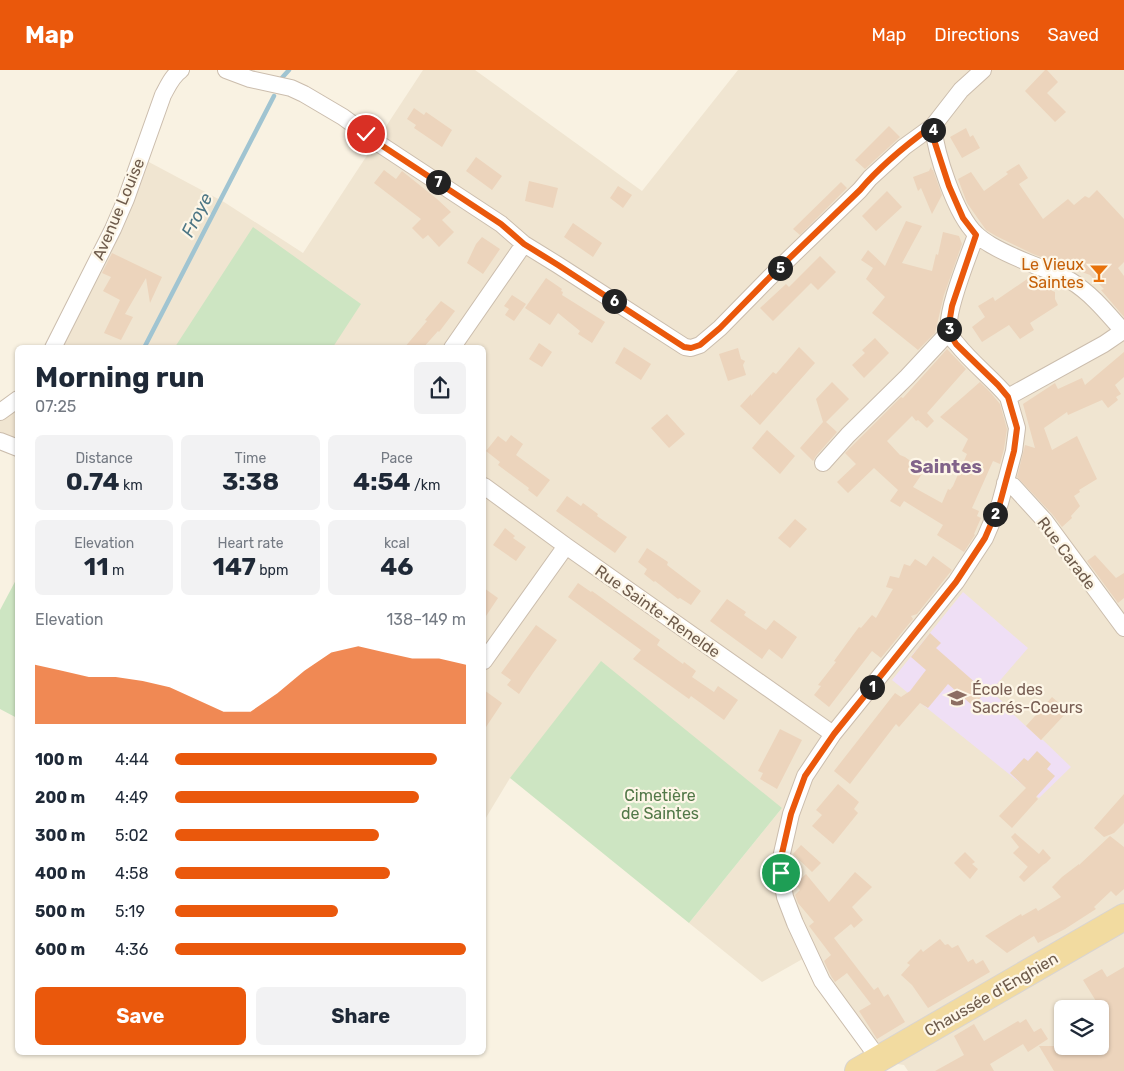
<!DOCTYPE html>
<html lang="en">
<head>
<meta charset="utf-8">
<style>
	body { margin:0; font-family:Rubik,sans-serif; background:#f2f2f3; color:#1f2937; height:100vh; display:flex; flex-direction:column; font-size:19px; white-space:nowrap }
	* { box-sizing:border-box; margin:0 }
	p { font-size:16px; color:#747a83 }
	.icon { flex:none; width:28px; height:28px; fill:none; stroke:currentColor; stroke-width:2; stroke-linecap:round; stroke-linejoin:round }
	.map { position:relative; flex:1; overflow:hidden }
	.side { position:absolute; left:15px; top:275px; width:471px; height:710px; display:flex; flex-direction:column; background:#fff; border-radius:8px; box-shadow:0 1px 4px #0004 }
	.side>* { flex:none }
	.fabs { position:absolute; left:1054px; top:930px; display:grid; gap:10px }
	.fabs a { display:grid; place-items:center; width:55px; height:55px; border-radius:8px; background:#fff; box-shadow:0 1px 4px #0004; font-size:25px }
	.pin { position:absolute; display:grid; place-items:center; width:42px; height:42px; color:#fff; margin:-21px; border:2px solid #fff; border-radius:50%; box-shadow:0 1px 5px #0007 }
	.km { position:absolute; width:25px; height:25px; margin:-12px; border-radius:50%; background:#222; color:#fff; font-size:14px; line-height:25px; text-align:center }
	.round { display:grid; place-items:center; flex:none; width:52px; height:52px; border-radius:8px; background:#f2f2f3 }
	.overview { display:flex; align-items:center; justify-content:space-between; height:85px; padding:0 20px }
	h1 { font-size:28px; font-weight:700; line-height:38px }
	.stats { display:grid; grid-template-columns:repeat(3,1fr); gap:8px; height:85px; padding:5px 20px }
	.stats div { display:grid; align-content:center; border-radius:8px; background:#f2f2f3; text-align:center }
	.stats b { font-size:25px; font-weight:700 }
	.stats small { font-size:14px; font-weight:400 }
	.stats p { font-size:14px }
	.chart { height:140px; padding:10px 20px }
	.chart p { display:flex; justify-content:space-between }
	.chart svg { width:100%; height:90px; margin-top:5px; fill:#ea580c; opacity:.7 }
	.cta { display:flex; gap:10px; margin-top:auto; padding:10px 20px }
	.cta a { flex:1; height:58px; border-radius:8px; background:#ea580c; color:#fff; font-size:20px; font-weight:700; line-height:58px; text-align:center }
	.cta a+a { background:#f2f2f3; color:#1f2937 }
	ul { padding:0 20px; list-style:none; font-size:16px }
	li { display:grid; grid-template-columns:80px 60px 1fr; align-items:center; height:38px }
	li i { height:12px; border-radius:6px; background:#ea580c }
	header { display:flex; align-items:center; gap:30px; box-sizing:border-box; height:70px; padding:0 25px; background:#ea580c; color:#fff }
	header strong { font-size:24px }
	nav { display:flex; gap:28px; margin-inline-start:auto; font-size:18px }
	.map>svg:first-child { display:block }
	.residential { fill:#f0e5d1; fill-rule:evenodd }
	.education { fill:#efdff5 }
	.green { fill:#cde5c2 }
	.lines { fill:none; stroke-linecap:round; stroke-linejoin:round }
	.stream { stroke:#a0c4d1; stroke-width:4.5 }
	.building { fill:#ecd4bc }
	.street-casing { stroke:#cbbdad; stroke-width:18 }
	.primary-casing { stroke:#d9d4d0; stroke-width:28 }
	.street { stroke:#fff; stroke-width:16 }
	.primary { stroke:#f2dba0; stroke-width:26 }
	.route-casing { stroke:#fff; stroke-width:10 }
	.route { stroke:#ea580c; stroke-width:6 }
	.labels { text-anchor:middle; stroke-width:4.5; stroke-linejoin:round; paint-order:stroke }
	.street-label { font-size:16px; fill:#6e5b4b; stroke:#fdf6e7 }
	.food-label { font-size:16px; fill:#c56008; stroke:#fdf6e7; text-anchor:end }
	.education-label { font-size:16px; fill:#785e54; stroke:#fdf6e7; text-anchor:start }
	.park-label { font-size:16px; fill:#527848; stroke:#fdf6e7 }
	.water-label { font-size:18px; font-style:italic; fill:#4c7685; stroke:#fdf6e7 }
	.quarter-label { font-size:19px; font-weight:bold; fill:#81638a; stroke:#fdf6e7 }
</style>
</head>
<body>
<header>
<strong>Map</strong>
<nav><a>Map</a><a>Directions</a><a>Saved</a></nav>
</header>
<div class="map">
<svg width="1124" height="1001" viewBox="0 0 1124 1001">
	<rect width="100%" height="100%" fill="#f9f2e2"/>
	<path class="residential" d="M423,0H475L642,121L738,0H1124V1001H908L904,995L864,989L861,975L806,887L762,912L689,853L782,738L510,708L484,751V278H57L147,91L224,132L303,183ZM1062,939H1100V976H1062Z
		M17,333V371L0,363V349Z"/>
	<path class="education" d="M963,522L1028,578L991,621L1005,634L1004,636L1041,670H1043L1071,697L1039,728L892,610Z"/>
	<path class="green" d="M253,157L361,234L333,277H175Z
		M17,508V648L0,639V540Z
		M601,591L782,738L689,853L510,708Z"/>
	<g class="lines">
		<path class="stream" d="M280,10L289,0
			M144,278L274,26"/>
	</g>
	<path class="building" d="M1045,0H1047L1058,12L1047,23L1066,42L1055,52L1025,21Z
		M414,38L424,45L426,42L452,60L442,77L414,58L416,55L407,49Z
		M889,56L900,67L865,99L855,90Z
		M966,58L970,67L973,65L980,78L962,88L950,67Z
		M476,87L502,106L492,120L466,101Z
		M1019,94L1028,108L1019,114L1043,149L1068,129L1074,135L1085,126L1089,128L1097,120L1124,149V192L1118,198L1124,206V247L1101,220L1104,219L1090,205L1033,184L996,166L986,160L967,133L958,109L971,102L984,121L1008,104L1006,102Z
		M931,97L932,100H933L942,125L932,144L921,118L918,121L913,107L929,101Z
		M384,100L396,109L402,101L437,129L451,142L442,150L454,162L439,177L428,165L423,169L412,158L421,149L374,113Z
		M529,111L558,118L553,138L525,131Z
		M841,112L847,118L800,165L793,159Z
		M618,116L632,125L623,138L610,128Z
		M887,121L902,137L876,161L862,146Z
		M906,151L922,156L902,193L932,201L936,184L938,185L943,162L959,166L962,174L944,225L935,263L918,280L872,243L885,227L866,209L873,198L861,190L868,180L885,196Z
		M573,153L602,173L593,187L564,167Z
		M482,167L500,179L483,204L467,193L476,174Z
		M112,183L162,207L150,233L146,208L125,244L133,247L121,270L104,263L120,230L103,221L111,207L102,203Z
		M820,186L836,202L818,220L811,213L773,251L760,238L786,214L789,217Z
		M1033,205L1046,210L1045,217L1055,222V229L1058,235L1030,253L1034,260L1020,269L1009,255L982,272L972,257L985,247L978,236L993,227L995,231Z
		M546,208L562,219L561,221L563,222L562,225L605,252L592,273L578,264L580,261L558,243L550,255L525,238Z
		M512,225L526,234L514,251L505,245L509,239L504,236Z
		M441,231L455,241L439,262L438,261L423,278H404L427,251L425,250Z
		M875,268L889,283L864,308L852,295L865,283L862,280Z
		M539,273L552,282L542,297L529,289Z
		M624,277L651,294L641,310L615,293Z
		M799,277L815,293L760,355L740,336L751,324V326L773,302L776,304Z
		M738,278L741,289L745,291L743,295L746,305L728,311L719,284Z
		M947,279L966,299L927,343L934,351L927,358L918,350L916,351L912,346L887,371L900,385L905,387L924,401L913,417L942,433L948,419L950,420L953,416L967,384L962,381L968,369L940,347L980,312L991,323L1000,334L1007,359L1004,379L1000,394L993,391L972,438L979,441L977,446L981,448L974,464L975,465L964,482L937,465L943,455L904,431L900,437L890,431L898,420L874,398L848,423L837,412L856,394L845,383L901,327L903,328Z
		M1124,282V307L1115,315L1121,324L1116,327L1118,330L1108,338L1102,330L1068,345L1067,342L1044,358L1052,380L1077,366L1097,409L1079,420L1080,422L1074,426L1080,436L1071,446L1072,448L1062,457L1052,444L1017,407L1025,375L1035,378L1023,334L1055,313L1058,319L1082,308L1085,315Z
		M832,312L849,329L826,352L837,362L816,386L813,391L800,378L823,352L816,329Z
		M667,344L685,364L669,378L651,358Z
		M767,360L795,386L780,404L752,378Z
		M511,365L523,374L516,385L550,410L537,427L528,420L529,418L498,395L500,392L486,381L498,366L506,372Z
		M567,426L581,436L583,433L598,444L597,446L627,467L615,483L556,441Z
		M795,449L807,459L790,478L778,468Z
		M505,458L515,466L513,468L526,477L516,491L493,475Z
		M647,478L668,492L667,495L701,521L691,535L680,528L678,529L655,511L654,512L644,504L647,499L638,492Z
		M1095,485L1116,508L1124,503V528L1118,533L1087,491Z
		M933,486L952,500L917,544L911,546L913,549L881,588L872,581L829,637L814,625L821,616L818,615L836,592L834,591L853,565L859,557L861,558L872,545L876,548L893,519L886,517L890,506L899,508L904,494L910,496L915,489L926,496Z
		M578,513L591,522L592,521L660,570L657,575L683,594L684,592L696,601L692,607L714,622L718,616L738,630L724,650L691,626L689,629L633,589L641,580L568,527Z
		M484,518L498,528L484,549Z
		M727,529L746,542L744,545L766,560L774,550L797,567L782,589L769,579L762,589L710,551Z
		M536,555L557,570L533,603L519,624L507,615L511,610L501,603Z
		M930,563L941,573L936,578L986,622L973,636L948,614L928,638L920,633L899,657L896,654L850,714L834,701L895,623L901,627L910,621L926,600L911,587Z
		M484,620L502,633L484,660Z
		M1052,627L1068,641L1041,670L1026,656Z
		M780,659L802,670L777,719L760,709L763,703L758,701Z
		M1037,681L1051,694L1047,699L1055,706L1036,727L1038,729L1012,758L999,746L1026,718L1010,703L1024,688L1028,691Z
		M838,714L859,732L854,739L858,743L833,774L812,756L822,745L816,740Z
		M1124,724V753L1114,763L1104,767L1094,758Z
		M1015,763L1039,784L1043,779L1051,788L1046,793L1043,795L1024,812L1019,807L1031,793L1028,797L1013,783L1019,777L1011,767Z
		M1110,766L1124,777V819L1116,826L1111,821L1094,837L1096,839L1065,859L1038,873L1034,866L1007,883L985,866L1021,844L1022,846L1036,838L1038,841L1061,827L1052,817L1062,807L1079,794V795Z
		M801,775L821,793L812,802L793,784Z
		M965,782L975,792L972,794L978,799L970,809L954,793Z
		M855,802L872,817L852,837L863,850L854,858L851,854L834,868L874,920L878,917L884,927L888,924L905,952L877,969L859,941L871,934L847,903L835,912L831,906L824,891L831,885L809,856L814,852L798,833L795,825L800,820L795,814L806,804L829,832Z
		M940,869L945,875L948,874L952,878L958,875L968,892L973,889L976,894L983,890L990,902L928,938L912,915L901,905L910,895L907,893L921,879L923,882Z
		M1124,897V1001H1054L1039,976H1100V936H1099L1083,910L1102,899L1107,907Z
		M1026,949L1034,962L1041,958L1048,969L1028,982L1023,974L990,994L994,1001H935L964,985L954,966L974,954L984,971L1018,951L1020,953Z"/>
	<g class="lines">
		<g class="street-casing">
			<path id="street" d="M226,0L250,9L291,18L304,24L343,47L381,75L501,154L524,174L558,195L685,277L691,278L700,275L720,258L769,208L860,120L870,108L904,77L933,56L961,20L983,0
				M933,56C936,84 955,144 976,164C980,168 986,172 991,175C1003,182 1017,188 1029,193C1043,199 1058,203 1071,211C1092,224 1107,243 1123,261L1104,274L1008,327C992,308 972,293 957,274C954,271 950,265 949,261C945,242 969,185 976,165
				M53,278L113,159L126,129L163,25C168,16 172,6 181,0
				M452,278L524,174
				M0,342L18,329
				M0,371L18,378
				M823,393L848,365L907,307L949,262
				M1005,413L1013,416L1045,451L1124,558
				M484,416L566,476L833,664
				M484,591L566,476
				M879,989L822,911L795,853L785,827L781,803L780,792L791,744L805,706L833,664L956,512L985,468L1000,433L1014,381L1017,358L1008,327"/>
		</g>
		<g class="primary-casing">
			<path id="primary" d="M858,1001L1124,847"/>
		</g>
		<use href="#street" class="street"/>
		<use href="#primary" class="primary"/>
	</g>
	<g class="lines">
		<g class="route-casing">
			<path id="route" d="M366,64L381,75L501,154L524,174L558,195L684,277L691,278L700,275L720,258L769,208L860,120C881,95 906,75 932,56L934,70L949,116L963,148L976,165L952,236L949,254V262L956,274L998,315L1008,327L1017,358L1014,381L1000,433L985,468L956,512L834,664L805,706L791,744L780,792L781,803"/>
		</g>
		<use href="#route" class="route"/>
	</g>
	<defs>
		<g id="bar-bare" transform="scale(1.5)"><path d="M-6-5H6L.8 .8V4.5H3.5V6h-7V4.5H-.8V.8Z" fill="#e8710a" stroke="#fdf6e7" stroke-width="2.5" paint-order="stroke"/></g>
		<g id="school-bare" transform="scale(1.5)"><path d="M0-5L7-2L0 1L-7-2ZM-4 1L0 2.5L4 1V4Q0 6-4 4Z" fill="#8d6e63" stroke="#fdf6e7" stroke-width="2.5" paint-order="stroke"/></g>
	</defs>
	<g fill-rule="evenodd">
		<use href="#bar-bare" x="1099" y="203"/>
		<use href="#school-bare" x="957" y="628"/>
	</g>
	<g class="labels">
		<g class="street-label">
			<text transform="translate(118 139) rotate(-67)" y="6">Avenue Louise</text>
			<text transform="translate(1067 483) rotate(53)" y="6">Rue Carade</text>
			<text transform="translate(658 541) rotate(35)" y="6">Rue Sainte-Renelde</text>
			<text transform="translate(991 924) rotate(-30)" y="6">Chaussée d'Enghien</text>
		</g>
		<g class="food-label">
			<text x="1084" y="200">Le Vieux<tspan x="1084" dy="18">Saintes</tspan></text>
		</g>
		<g class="education-label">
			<text x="972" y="625">École des<tspan x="972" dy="18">Sacrés-Coeurs</tspan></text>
		</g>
		<g class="park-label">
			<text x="660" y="731">Cimetière<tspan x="660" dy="18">de Saintes</tspan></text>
		</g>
		<g class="water-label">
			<text transform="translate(197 145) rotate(-63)" y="6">Froye</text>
		</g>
		<g class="quarter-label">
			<text x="946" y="403">Saintes</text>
		</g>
	</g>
</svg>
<div class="fabs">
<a><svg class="icon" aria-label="layers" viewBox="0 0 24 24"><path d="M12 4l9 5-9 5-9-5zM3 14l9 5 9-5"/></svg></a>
</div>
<div class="pin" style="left:781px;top:803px;background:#1e9e55"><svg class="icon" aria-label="arrive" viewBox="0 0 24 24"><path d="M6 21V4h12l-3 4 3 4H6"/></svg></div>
<div class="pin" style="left:366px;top:64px;background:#d93025"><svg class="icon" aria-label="check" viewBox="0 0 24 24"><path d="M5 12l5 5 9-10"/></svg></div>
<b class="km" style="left:872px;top:617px">1</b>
<b class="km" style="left:995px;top:444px">2</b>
<b class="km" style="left:949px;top:259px">3</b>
<b class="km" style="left:933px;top:60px">4</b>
<b class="km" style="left:780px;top:198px">5</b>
<b class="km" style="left:614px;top:231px">6</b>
<b class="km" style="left:438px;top:112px">7</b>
<section class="side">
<div class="overview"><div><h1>Morning run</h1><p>07:25</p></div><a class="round"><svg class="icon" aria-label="share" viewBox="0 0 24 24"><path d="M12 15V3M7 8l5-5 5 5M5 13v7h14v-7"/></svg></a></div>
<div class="stats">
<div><p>Distance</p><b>0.74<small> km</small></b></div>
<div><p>Time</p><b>3:38</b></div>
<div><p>Pace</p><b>4:54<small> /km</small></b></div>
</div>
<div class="stats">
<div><p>Elevation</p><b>11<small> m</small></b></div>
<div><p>Heart rate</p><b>147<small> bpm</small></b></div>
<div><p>kcal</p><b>46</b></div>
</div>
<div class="chart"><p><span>Elevation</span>138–149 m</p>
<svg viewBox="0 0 160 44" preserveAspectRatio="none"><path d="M0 44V15L10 18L20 21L30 21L40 23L50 26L60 32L70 38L80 38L90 29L100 18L110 9L120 6L130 9L140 12L150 12L160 15V44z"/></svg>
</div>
<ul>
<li><b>100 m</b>4:44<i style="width:90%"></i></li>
<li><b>200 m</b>4:49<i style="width:84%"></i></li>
<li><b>300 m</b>5:02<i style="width:70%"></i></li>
<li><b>400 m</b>4:58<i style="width:74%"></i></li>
<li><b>500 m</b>5:19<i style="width:56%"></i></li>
<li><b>600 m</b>4:36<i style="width:100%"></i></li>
</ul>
<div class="cta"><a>Save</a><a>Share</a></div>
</section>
</div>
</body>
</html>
